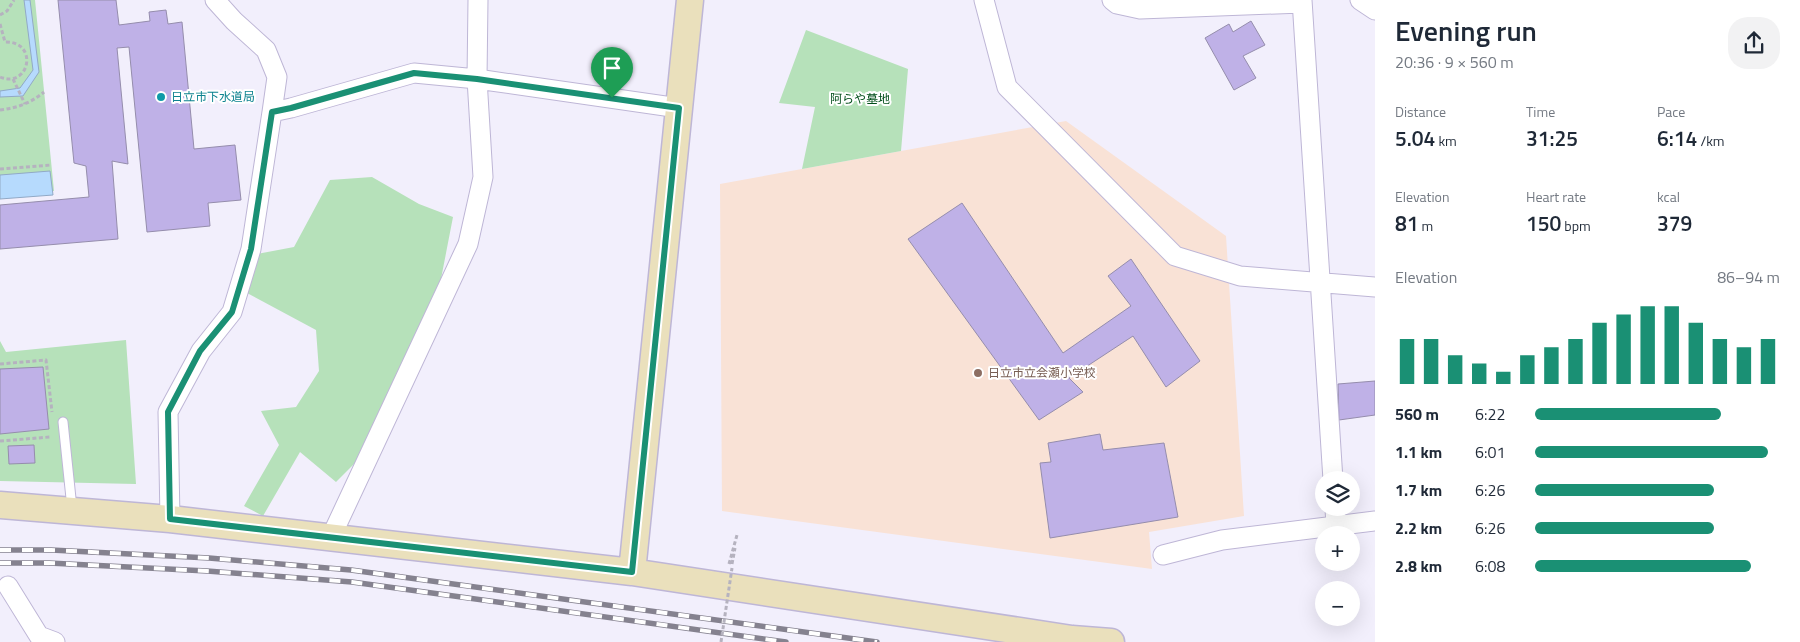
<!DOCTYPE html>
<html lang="en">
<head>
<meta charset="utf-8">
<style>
	body { margin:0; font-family:"Titillium Web","Noto Sans JP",sans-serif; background:#f2f2f3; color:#1f2937; height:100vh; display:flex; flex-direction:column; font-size:19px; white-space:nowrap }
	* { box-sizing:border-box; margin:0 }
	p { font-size:16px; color:#747a83 }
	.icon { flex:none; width:28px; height:28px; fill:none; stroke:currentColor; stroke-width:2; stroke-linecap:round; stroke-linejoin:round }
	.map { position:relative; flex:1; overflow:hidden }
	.sheet { display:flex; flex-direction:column; background:#fff; width:425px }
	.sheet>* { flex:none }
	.tools { position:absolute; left:1315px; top:471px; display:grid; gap:10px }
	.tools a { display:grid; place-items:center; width:45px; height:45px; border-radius:50%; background:#fff; box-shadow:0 5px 20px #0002; font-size:25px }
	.pin { position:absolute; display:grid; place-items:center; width:42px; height:42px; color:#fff; margin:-51px -21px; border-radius:50% 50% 50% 0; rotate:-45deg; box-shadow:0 0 5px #0007 }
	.pin .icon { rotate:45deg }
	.round { display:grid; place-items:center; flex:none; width:52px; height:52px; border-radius:20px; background:#f2f2f3 }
	.headline { display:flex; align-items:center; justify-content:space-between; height:85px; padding:0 20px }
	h1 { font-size:28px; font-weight:600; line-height:38px }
	.metrics { display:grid; grid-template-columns:repeat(3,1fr); gap:8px; height:85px; padding:5px 20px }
	.metrics div { display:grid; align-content:center }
	.metrics b { font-size:21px; font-weight:600 }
	.metrics small { font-size:14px; font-weight:400 }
	.metrics p { font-size:14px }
	.chart { height:140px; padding:10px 20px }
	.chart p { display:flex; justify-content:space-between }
	.chart svg { width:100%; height:90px; margin-top:5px; stroke:#1a9074; stroke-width:6 }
	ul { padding:0 20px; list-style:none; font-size:16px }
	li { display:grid; grid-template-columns:80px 60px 1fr; align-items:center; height:38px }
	li i { height:12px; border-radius:6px; background:#1a9074 }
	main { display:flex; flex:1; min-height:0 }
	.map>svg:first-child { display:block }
	.education { fill:#f9e2d6 }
	.green { fill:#b6e1ba }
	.water { fill:#b6dafd; stroke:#91a9c6 }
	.building { fill:#bfb1e7; stroke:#958dac }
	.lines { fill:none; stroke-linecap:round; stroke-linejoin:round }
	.lane-casing { stroke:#beb6d6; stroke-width:11 }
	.street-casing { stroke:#beb6d6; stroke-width:21 }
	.secondary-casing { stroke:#beb6d6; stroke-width:29 }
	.path { stroke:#b5b2bf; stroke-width:3; stroke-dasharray:4 2.5; stroke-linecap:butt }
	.lane { stroke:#fff; stroke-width:9 }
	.street { stroke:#fff; stroke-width:19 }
	.secondary { stroke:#eae0bc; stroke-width:26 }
	.rail-casing { stroke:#85828f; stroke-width:5.5 }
	.rail { stroke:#fff; stroke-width:4; stroke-dasharray:11; stroke-linecap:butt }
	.path-bridge { stroke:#b5b2bf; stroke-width:3; stroke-dasharray:4 2.5; stroke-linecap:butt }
	.route-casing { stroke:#fff; stroke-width:10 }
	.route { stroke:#1a9074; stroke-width:6 }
	.culture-dot { fill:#0f9aa8; stroke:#fff; stroke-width:2 }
	.education-dot { fill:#8d6e63; stroke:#fff; stroke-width:2 }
	.labels { text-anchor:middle; stroke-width:4; stroke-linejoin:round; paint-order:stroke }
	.culture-label { font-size:12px; fill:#0d838f; stroke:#fff; text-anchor:start }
	.park-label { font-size:12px; fill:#004d19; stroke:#fff }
	.education-label { font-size:12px; fill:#785e54; stroke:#fff; text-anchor:start }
</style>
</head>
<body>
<main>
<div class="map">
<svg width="1375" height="642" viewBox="0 0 1375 642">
	<rect width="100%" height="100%" fill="#f2effc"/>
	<path class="education" d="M1066,121L1226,236L1244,516L1149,532L1152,569L722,511L720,184Z"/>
	<path class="green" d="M0,0H35L54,191L0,196Z
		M806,30L908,69L901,151L802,169L815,107L779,103Z
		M372,177L419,204L453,217L441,279L360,458L336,482L300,452L263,516L244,506L279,445L261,411L296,407L319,371L316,330L247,293L257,254L294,247L330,180Z
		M126,340L136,484L0,481V341L6,352Z"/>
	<path class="water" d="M24,0H30L39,72L23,96L0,97V91L20,88L33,70Z
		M50,171L53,195L0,199V175Z"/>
	<path class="building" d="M58,0H116L119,25L150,21L149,12L166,10L168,24L182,22L194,149L235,145L241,200L208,203L210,226L147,232L129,47L117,48L128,164L112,161L118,239L0,249V205L89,197L86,166L74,163Z
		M1251,21L1265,45L1243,56L1256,78L1234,90L1205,38L1229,24L1233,32Z
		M962,203L1063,353L1131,306L1108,276L1131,259L1200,361L1166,387L1133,336L1069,378L1083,392L1039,420L908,239Z
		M43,367L49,429L0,434V369Z
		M1375,381V415L1339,420L1338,384Z
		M1100,434L1103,450L1164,443L1178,517L1050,538L1040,463L1051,462L1048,443Z
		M34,445L35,463L9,464L8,446Z"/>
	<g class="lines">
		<g class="lane-casing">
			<path id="lane" d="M63,422L72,508"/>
		</g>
		<g class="street-casing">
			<path id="street" d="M215,0L234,21L266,50L277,77L272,112
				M984,0L1007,87L1175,256L1240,276L1375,287
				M1112,0L1117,4L1140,9L1302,3
				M1302,0L1333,480
				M1360,0L1375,10
				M1335,508L1336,527
				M170,519L168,412L201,351L232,312L251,249L272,112L291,108L414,73L477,79L679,108
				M331,537L468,244L483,177L477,79L478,0
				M1163,555L1222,540L1375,521
				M8,586L39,636L55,642"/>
		</g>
		<g class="secondary-casing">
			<path id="secondary" d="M0,505L170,519L632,572L1072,639L1111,642
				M632,572L690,0"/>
		</g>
		<path class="path" d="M0,15L7,11L14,0
			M0,24L5,42C39,41 30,89 0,77
			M13,79L25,104
			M0,110C17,108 31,103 44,92
			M0,169L51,165
			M0,364L46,360L52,412
			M0,441L50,437
			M729,564L737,535
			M732,564L735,548"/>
		<use href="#lane" class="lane"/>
		<use href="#street" class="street"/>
		<use href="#secondary" class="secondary"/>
		<g class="rail-casing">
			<path id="rail" d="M0,550H51L209,558L351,570L877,642
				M0,563H49L207,571L352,582L786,642"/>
		</g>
		<use href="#rail" class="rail"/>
		<path class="path-bridge" d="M721,642L732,568"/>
	</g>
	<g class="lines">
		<g class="route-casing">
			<path id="route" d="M414,73L477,79L679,108L632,572L170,519L168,412L200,351L232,312L251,249L272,112L291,108Z"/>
		</g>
		<use href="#route" class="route"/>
	</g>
	<circle class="culture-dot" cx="161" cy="97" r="5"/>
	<circle class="education-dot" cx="978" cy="373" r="5"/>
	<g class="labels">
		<g class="culture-label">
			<text x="171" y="101">日立市下水道局</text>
		</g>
		<g class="park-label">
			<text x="860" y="103">阿らや墓地</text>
		</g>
		<g class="education-label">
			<text x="988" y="377">日立市立会瀬小学校</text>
		</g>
	</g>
</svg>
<div class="tools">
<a><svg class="icon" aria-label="layers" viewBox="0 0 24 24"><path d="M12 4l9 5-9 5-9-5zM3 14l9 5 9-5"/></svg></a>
<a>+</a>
<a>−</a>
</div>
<div class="pin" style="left:612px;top:98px;background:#1e9e55"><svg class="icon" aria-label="arrive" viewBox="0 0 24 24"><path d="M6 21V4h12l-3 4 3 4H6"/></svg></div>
</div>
<section class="sheet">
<div class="headline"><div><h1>Evening run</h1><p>20:36 · 9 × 560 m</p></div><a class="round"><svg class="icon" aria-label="share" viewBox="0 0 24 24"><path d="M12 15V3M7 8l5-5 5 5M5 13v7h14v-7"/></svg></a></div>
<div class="metrics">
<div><p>Distance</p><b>5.04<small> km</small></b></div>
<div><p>Time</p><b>31:25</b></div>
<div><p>Pace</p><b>6:14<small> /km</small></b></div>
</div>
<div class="metrics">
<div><p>Elevation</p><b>81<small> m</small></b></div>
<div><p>Heart rate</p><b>150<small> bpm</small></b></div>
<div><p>kcal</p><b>379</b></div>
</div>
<div class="chart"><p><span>Elevation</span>86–94 m</p>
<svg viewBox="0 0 160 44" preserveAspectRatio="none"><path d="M5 44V22M15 44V22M25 44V30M35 44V34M45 44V38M55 44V30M65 44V26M75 44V22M85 44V14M95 44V10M105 44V6M115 44V6M125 44V14M135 44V22M145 44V26M155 44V22"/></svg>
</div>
<ul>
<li><b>560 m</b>6:22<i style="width:76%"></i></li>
<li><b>1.1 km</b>6:01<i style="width:95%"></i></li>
<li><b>1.7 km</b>6:26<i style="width:73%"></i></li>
<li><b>2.2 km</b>6:26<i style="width:73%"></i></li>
<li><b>2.8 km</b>6:08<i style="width:88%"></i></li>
</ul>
</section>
</main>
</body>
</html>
